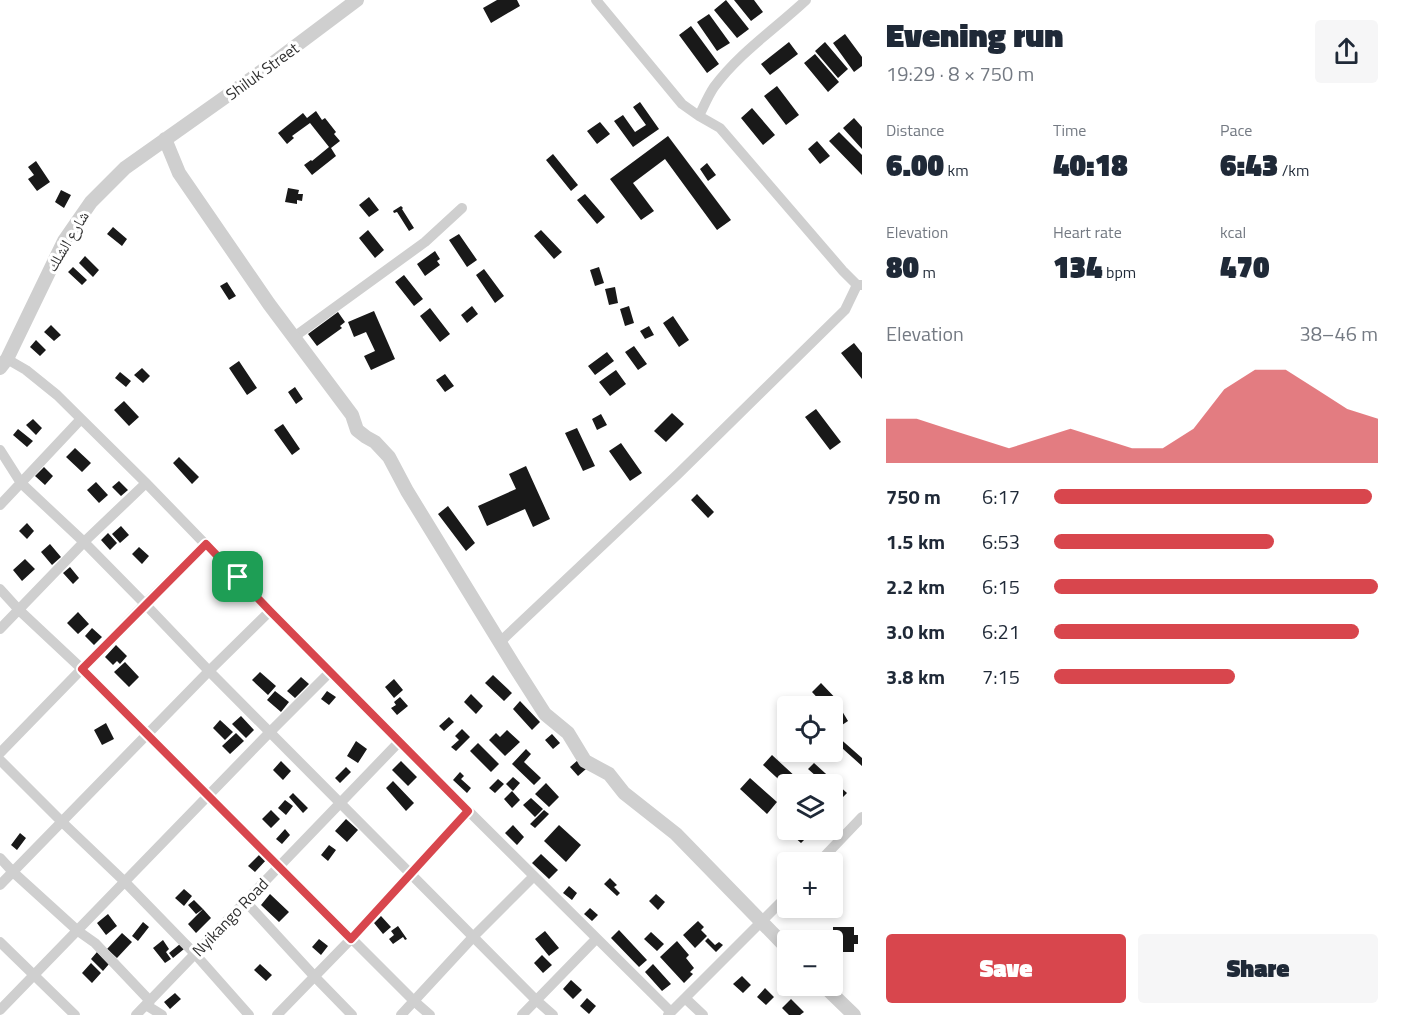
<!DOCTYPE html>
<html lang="en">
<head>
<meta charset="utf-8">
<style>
	body { margin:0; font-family:"Titillium Web","Noto Naskh Arabic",sans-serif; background:#f6f6f7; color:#1f2937; height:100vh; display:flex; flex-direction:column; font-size:22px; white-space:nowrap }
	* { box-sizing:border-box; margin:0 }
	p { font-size:20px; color:#747a83 }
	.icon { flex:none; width:33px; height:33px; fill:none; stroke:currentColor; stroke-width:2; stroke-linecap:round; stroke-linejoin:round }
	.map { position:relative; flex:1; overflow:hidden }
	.panel { display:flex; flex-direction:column; background:#fff; width:540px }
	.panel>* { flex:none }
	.fabs { position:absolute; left:777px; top:696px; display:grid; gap:12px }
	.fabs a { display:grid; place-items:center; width:66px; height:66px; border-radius:6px; background:#fff; box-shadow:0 3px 9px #0003; font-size:30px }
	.pin { position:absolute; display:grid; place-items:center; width:51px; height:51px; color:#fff; margin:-26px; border-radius:12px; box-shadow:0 3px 9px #0006 }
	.round { display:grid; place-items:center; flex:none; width:63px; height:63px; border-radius:6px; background:#f6f6f7 }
	.headline { display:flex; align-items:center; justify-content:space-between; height:102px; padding:0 24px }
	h1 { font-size:33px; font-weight:800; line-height:45px }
	.metrics { display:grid; grid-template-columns:repeat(3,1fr); gap:9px; height:102px; padding:6px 24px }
	.metrics div { display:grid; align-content:center }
	.metrics b { font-size:30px; font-weight:800 }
	.metrics small { font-size:16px; font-weight:400 }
	.metrics p { font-size:16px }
	.chart { height:168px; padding:12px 24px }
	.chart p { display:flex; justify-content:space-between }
	.chart svg { width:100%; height:108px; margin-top:6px; fill:#d8464d; opacity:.7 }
	.cta { display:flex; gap:12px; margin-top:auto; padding:12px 24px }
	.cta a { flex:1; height:69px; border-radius:6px; background:#d8464d; color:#fff; font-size:24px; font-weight:800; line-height:69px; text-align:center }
	.cta a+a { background:#f6f6f7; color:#1f2937 }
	ul { padding:0 24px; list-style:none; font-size:20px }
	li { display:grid; grid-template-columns:96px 72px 1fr; align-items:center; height:45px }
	li i { height:15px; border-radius:8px; background:#d8464d }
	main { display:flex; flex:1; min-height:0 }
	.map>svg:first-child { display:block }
	.building { fill:#191919 }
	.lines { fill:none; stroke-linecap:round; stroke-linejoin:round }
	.minor { stroke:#cfcfcf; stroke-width:10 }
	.tertiary { stroke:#cfcfcf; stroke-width:14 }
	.route-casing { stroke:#fff; stroke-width:12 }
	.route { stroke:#d8464d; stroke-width:8 }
	.labels { text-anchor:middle; stroke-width:6; stroke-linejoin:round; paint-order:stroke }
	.street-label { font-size:16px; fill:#323232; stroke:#fff }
</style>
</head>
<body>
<main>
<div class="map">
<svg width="862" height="1015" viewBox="0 0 862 1015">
	<rect width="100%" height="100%" fill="#fff"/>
	<path class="building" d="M497,0H517L520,6L491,23L483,8Z
		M726,0L749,29L737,38L714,10Z
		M734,0H754L763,12L751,21Z
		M709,14L730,43L717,51L697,22Z
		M691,26L719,64L707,73L679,35Z
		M845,34L862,57V66L854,72L833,43Z
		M789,42L798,54L770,75L761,64Z
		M825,42L848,69L838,78L815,51Z
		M815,54L839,82L828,92L804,63Z
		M777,86L799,115L786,125L764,96Z
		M640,102L659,129L633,147L614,121L623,115L635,132L646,125L633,107Z
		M752,108L775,135L763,145L741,118Z
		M316,111L322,120L325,118L336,132L334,134L340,141L331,148L336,156L312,175L304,165L311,160L312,161L329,147L310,123L292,136L294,138L287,144L278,133L303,113L307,118Z
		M854,118L862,127V149L843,128Z
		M600,122L610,134L597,144L587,131Z
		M839,132L862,155V175L829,141Z
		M668,136L731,220L717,230L665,159L633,183L654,211L641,220L610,179Z
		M817,141L830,156L820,164L808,149Z
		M553,154L578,185L571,191L546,160Z
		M36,161L50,182L37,191L28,179L34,175L28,167Z
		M707,163L716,175L708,181L700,169Z
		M288,188L299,190L298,194H303L302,201L297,200V204L285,202Z
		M61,190L71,195L64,208L55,202Z
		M585,194L605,217L597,224L577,200Z
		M369,197L379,210L369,217L359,205Z
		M401,206L403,208L402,209L414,228L409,231L397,212L394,213L393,211Z
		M113,227L127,239L122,246L107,234Z
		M368,230L384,250L375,258L359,238Z
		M541,230L562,252L554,259L534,236Z
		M459,234L477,260L467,267L449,240Z
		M435,251L440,259L437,261L440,265L425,276L417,264Z
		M85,256L99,270L93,277L79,263Z
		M73,267L87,280L82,285L68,272Z
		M599,267L604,283L595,286L590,270Z
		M484,269L504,296L495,303L476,275Z
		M404,275L423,299L414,306L395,282Z
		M227,282L236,296L229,300L220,286Z
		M615,287L618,303L609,305L605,289Z
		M472,306L478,314L467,323L461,315Z
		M629,306L634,323L625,326L620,309Z
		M430,308L450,334L440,342L420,316Z
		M374,311L395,359L371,370L364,356L375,351L366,332L354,337L348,322Z
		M338,312L345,322L340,326L342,328L317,346L308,334Z
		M673,316L689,340L679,347L663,323Z
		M51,325L61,335L54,341L44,332Z
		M649,326L654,335L645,339L640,331Z
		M36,340L46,350L40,356L30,347Z
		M854,343L862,353V379L841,353Z
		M634,346L647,364L638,370L625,352Z
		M607,352L614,361L595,375L588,366Z
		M239,361L257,388L247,395L229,368Z
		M142,368L150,376L143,383L134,375Z
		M616,370L626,384L610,396L599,382Z
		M120,372L131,381L126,387L115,378Z
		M445,374L454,386L445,392L436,380Z
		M295,387L303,399L296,404L288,392Z
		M124,401L139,417L129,426L114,410Z
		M816,409L841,442L830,450L805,417Z
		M672,413L684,424L666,442L654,431Z
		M601,414L607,425L597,430L592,419Z
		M33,419L42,428L36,435L26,425Z
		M283,424L300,449L292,455L274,430Z
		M577,428L595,466L583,471L565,433Z
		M18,429L33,441L27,447L13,435Z
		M621,443L642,473L630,481L609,451Z
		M75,448L91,463L82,472L66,457Z
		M179,457L199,477L192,484L173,463Z
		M526,466L550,519L533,527L525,509L487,526L478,506L516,489L509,474Z
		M44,467L53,476L45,485L35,476Z
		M119,481L128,490L121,496L112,487Z
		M96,482L108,495L99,503L87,490Z
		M697,494L714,512L708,518L691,500Z
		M448,506L475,543L466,551L438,514Z
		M27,523L34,531L27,539L19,531Z
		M121,526L129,535L120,543L112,534Z
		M108,533L117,543L110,550L101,540Z
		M50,544L61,557L52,565L41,552Z
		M139,547L149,556L142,564L132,554Z
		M25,559L35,569L22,581L13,570Z
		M70,567L79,578L73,584L63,573Z
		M78,612L89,624L78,634L67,623Z
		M92,628L102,637L94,645L85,636Z
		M116,645L127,656L120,664L117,661L113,665L105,657Z
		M125,662L139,677L129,687L114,672Z
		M260,672L276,686L268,695L252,680Z
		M493,675L512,693L504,701L485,683Z
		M301,677L309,684L295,698L287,691Z
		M394,679L403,690L394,698L385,687Z
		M821,683L841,704L832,712V706H825L812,692Z
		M275,691L289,702L281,712L267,700Z
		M327,691L336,697L329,705L321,699Z
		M471,694L483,706L476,714L464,702Z
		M400,697L408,706L397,715L391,708L396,705L394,702Z
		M520,701L540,722L532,730L513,709Z
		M842,711L848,721L842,725L835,715Z
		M241,716L254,730L246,738L232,724Z
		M449,717L454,722L444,731L439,726Z
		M220,720L233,732L225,740L213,728Z
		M106,723L114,739L102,745L94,730Z
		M462,729L470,737L456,751L451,747L459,740L455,736Z
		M507,730L520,742L505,756L489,740L496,733L500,737Z
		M236,733L244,741L230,754L222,746Z
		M552,734L560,743L553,749L545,740Z
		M837,736L862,758V766L833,740Z
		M356,741L367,749L358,763L347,756Z
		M478,743L499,764L491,772L470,751Z
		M526,749L531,754L524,762L541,778L534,785L512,764Z
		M772,755L798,779L793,784H788V788L763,765Z
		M578,760L586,769L578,776L570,767Z
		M281,761L291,771L283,780L273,770Z
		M401,761L417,777L408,786L392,770Z
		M814,763L847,793L841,799L832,791V784H825L808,769Z
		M346,767L351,772L340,783L335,778Z
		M460,772L464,776L461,779L471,788L467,793L453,780Z
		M513,777L520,783L513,791L506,784Z
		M750,778L777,802L767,814L740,789Z
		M498,779L504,784L495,793L489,788Z
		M393,781L414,803L406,811L386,788Z
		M546,783L559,797L549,807L535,794Z
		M512,791L520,800L512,808L504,799Z
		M293,793L308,808L303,813L289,797Z
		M531,798L543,809L535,817L523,805Z
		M285,800L293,806L286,815L278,808Z
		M271,810L280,819L271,828L262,819Z
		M544,810L549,814L535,828L530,824Z
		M346,819L358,830L347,842L335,831Z
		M788,824V830H807L811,833L801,843L784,828Z
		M513,825L524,837L517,845L505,833Z
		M559,825L581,845L566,862L544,841Z
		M285,829L290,835L282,844L276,839Z
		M20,833L26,838L17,850L11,845Z
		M329,845L336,850L328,861L321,855Z
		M262,852L268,858L255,872L248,866Z
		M541,854L558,870L549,879L532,863Z
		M610,878L617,885L614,887L620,893L617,896L604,884Z
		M569,886L577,893L572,900L563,893Z
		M184,889L192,896L184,906L175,898Z
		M270,894L289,912L279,922L261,905Z
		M656,894L665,902L658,910L649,901Z
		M194,900L203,909L196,914L188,905Z
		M590,908L598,915L592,921L584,914Z
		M203,909L211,918L196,933L188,924Z
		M108,914L117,926L106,935L97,923Z
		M381,916L391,927L383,934L374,923Z
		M698,921L704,927L701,930L707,936L695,948L683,935Z
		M143,922L149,927L138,941L132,936Z
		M398,926L407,939L405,940L403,937L393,944L389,939L394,935L391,931Z
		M833,927H854V935H858V944H854V952H833Z
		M619,930L647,960L639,967L611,938Z
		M545,931L559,948L549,956L535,939Z
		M651,932L664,944L657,951L644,939Z
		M122,933L132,942L117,958L107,949Z
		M708,938L715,945L719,942L723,945L716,952L705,941Z
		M319,939L328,946L321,955L312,947Z
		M163,940L169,949L166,952L171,959L165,963L153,948Z
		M677,941L689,955L686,958L694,968L690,972L693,974L684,983L660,957Z
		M180,944L184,949L173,958L169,953Z
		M97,952L109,964L103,971L91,959Z
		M542,955L552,965L543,973L534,963Z
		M91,963L101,973L92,983L82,973Z
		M260,964L272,975L266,981L254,970Z
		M653,964L671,984L662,991L645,972Z
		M742,976L751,985L743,993L733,984Z
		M571,980L582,990L573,999L563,989Z
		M765,988L774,997L766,1005L757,997Z
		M175,993L181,999L170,1009L164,1002Z
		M587,998L596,1006L589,1014L580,1006Z
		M791,999L804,1012L800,1015H789L782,1008Z"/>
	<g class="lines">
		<path class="minor" d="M596,0L682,104L699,116L720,128L843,271L857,285H862
			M699,116C704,106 708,96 714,87C739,53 775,29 806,0
			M294,337L425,242L462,208
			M7,359L26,370L57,395L146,483L270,611L399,742L671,1012
			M0,450L21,483L84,542L145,604L209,671L536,1000L553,1015
			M0,505L81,419
			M0,589L19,610L82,669L414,1001L430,1015
			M0,629L84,542L146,483
			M500,642L678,474L845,310L857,285
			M0,753L145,604L206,544
			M0,760L61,821L125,882L195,954L249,1015
			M0,858L13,872L78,931L95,943L150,1001
			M819,862L862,817
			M0,885L209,671L270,611
			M246,902L315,977L352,1015
			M0,942L75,1015
			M685,998L703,1015
			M146,1005L162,1015
			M0,1010L269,733L330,672
			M136,1015L399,742
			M277,1015L351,939L468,811
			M401,1015L474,936L534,876
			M522,1015L596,939
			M668,1015L788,895"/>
		<path class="tertiary" d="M165,139L179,173L269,304L352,415L357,430L366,437L375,442L389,457L407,491L515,667L545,714L568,733L585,761L609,774L624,793L676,834L788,949
			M0,368L7,359L64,241L91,202L125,168L269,66L357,0
			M824,986L854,1015"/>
	</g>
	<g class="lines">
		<g class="route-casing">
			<path id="route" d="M206,544L270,611L468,811L351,939L82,669Z"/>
		</g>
		<use href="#route" class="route"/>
	</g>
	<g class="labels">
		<g class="street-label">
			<text transform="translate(262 71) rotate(-36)" y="6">Shiluk Street</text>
			<text transform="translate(67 241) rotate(-59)" y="6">شارع الشلك</text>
			<text transform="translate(230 917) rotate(-46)" y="6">Nyikango Road</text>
		</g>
	</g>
</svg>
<div class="fabs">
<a><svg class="icon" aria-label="locate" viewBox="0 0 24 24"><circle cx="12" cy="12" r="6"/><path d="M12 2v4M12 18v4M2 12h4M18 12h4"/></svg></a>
<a><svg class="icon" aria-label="layers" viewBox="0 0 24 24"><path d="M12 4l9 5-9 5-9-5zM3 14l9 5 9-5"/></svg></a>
<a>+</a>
<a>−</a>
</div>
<div class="pin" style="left:238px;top:577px;background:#1e9e55"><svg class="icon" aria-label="arrive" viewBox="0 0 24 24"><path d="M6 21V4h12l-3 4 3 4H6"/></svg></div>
</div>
<section class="panel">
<div class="headline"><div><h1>Evening run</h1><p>19:29 · 8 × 750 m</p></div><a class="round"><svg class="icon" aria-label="share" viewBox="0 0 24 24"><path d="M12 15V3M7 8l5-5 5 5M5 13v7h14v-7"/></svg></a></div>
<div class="metrics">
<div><p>Distance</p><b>6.00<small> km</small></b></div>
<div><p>Time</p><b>40:18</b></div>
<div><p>Pace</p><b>6:43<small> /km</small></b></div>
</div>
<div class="metrics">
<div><p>Elevation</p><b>80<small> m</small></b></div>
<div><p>Heart rate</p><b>134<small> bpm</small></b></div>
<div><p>kcal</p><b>470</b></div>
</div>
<div class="chart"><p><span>Elevation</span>38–46 m</p>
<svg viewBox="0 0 160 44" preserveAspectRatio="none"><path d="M0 44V26L10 26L20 30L30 34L40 38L50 34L60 30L70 34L80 38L90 38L100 30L110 14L120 6L130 6L140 14L150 22L160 26V44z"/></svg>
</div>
<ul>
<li><b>750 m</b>6:17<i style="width:98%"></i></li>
<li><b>1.5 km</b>6:53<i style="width:68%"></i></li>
<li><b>2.2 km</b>6:15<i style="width:100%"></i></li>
<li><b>3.0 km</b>6:21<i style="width:94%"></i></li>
<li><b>3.8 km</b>7:15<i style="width:56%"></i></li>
</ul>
<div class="cta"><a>Save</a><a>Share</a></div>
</section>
</main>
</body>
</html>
